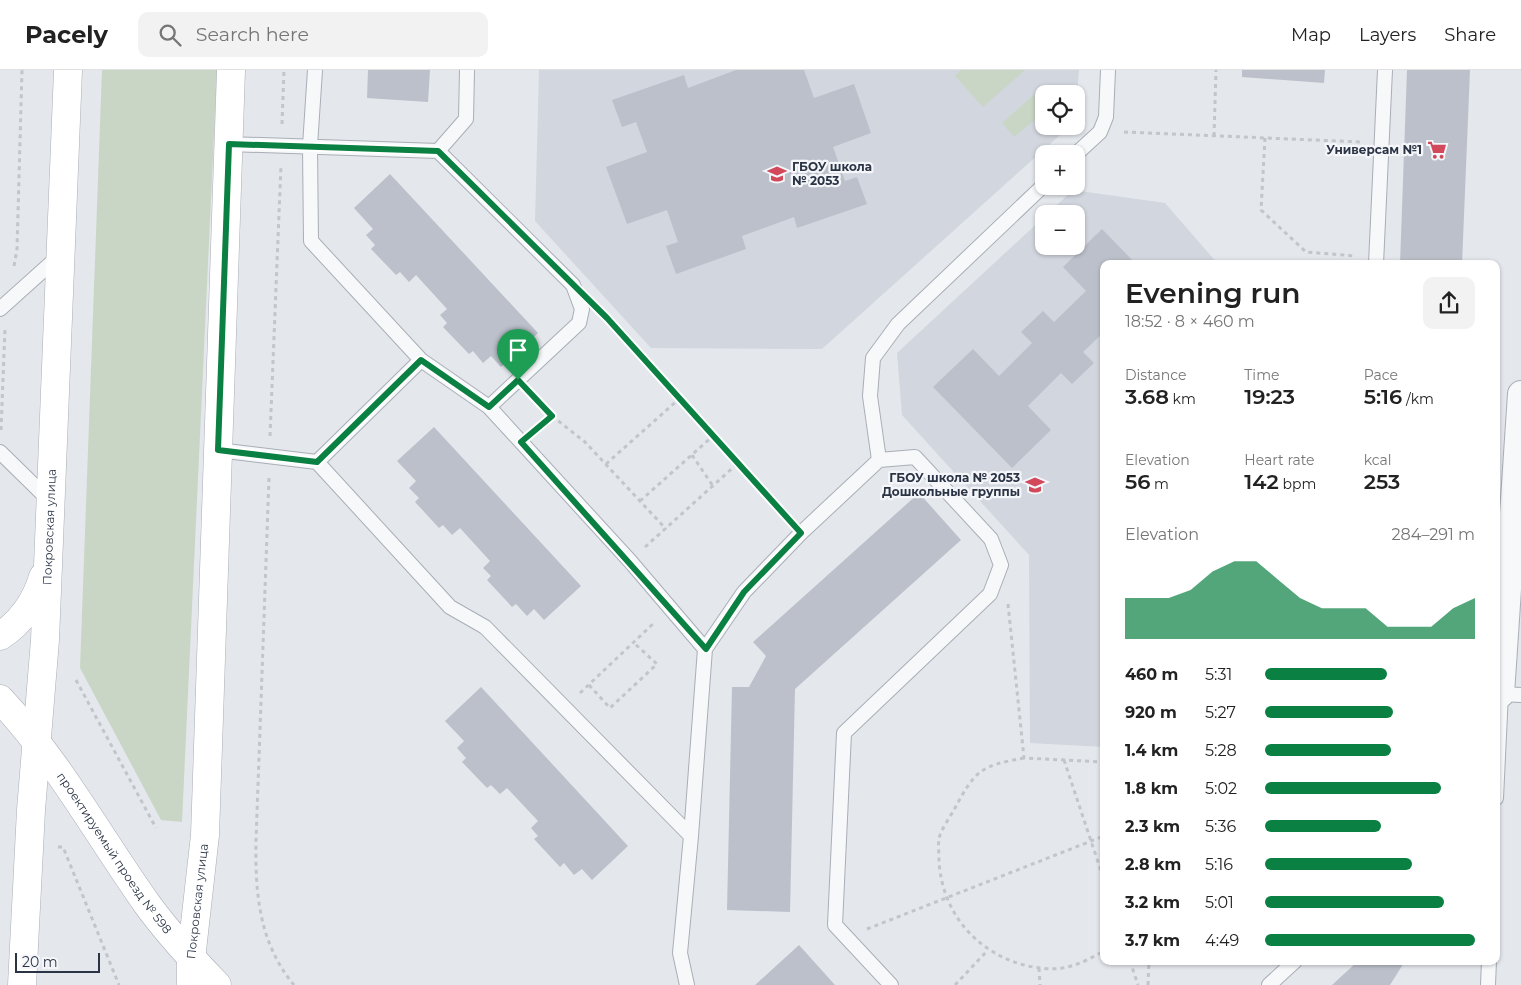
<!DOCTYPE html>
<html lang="en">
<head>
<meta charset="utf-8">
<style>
	body { margin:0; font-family:Montserrat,sans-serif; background:#f2f2f2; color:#222; height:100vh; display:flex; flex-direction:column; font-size:19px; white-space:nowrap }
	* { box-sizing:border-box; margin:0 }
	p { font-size:16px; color:#767676 }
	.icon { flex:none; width:28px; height:28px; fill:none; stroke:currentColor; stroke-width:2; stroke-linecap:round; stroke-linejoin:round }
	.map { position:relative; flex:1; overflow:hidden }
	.side { position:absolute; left:1100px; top:190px; width:400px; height:705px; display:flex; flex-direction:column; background:#fff; border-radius:10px; box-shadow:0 1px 4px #0004 }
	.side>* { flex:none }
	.controls { position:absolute; left:1035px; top:15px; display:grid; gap:10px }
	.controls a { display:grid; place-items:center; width:50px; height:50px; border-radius:10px; background:#fff; box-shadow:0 1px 4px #0004; font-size:25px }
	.scale { position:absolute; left:15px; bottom:12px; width:85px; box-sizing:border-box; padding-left:5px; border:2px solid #2b3445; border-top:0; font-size:14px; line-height:18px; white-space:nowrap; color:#2b3445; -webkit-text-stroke:4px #f4f6f9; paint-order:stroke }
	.pin { position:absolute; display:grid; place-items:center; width:42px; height:42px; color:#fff; margin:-51px -21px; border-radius:50% 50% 50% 0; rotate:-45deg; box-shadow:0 0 5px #0007 }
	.pin .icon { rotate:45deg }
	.round { display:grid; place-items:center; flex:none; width:52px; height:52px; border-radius:10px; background:#f2f2f2 }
	.overview { display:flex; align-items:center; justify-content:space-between; height:85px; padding:0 25px }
	h1 { font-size:28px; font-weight:600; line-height:38px }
	.stats { display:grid; grid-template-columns:repeat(3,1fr); gap:8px; height:85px; padding:5px 25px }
	.stats div { display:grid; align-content:center }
	.stats b { font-size:21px; font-weight:600 }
	.stats small { font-size:14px; font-weight:400 }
	.stats p { font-size:14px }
	.chart { height:140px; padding:10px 25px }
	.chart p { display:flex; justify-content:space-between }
	.chart svg { width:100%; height:90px; margin-top:5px; fill:#0b8043; opacity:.7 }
	ul { padding:0 25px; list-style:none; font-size:16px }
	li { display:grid; grid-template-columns:80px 60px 1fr; align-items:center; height:38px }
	li i { height:12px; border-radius:6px; background:#0b8043 }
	header { display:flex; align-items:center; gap:30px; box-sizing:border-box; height:70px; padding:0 25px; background:#fff; border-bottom:1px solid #e0e0e0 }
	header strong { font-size:24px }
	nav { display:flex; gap:28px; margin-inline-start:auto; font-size:18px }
	.search { width:350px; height:45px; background:#f2f2f2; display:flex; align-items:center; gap:12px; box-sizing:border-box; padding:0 18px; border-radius:10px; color:#767676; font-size:19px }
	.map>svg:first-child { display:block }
	.built { fill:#d2d6de }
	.green { fill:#c9d6c5 }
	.building { fill:#bbc0ca }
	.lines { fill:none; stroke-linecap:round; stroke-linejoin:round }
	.lane-casing { stroke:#a9aeb7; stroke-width:16 }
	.street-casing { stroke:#a9aeb7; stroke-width:28 }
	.secondary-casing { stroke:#a9aeb7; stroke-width:29 }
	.path { stroke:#c2c5cb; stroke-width:3; stroke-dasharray:4 4; stroke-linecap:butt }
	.lane { stroke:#f7f8fa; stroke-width:14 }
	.street { stroke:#f7f8fa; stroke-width:26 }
	.secondary { stroke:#fff; stroke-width:28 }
	.route-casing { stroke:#fff; stroke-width:10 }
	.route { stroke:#0b8043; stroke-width:6 }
	.labels { text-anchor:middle; stroke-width:4.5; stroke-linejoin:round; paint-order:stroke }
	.poi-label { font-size:12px; font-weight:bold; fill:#2b3445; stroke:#f4f6f9; text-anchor:end }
	.street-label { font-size:12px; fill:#2b3445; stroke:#f4f6f9 }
</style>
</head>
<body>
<header>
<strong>Pacely</strong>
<div class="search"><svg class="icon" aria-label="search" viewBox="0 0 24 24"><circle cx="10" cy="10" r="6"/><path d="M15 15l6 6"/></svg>Search here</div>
<nav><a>Map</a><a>Layers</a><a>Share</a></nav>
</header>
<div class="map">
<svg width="1521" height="915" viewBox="0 0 1521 915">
	<rect width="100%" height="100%" fill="#e4e7ec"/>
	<path class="built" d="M539,0H1079L1076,41V24H1044V56H1070L822,279L651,278L535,151Z
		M1073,120L1165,133L1218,194H1104V677L1030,673L1029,485L902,345L897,283L1044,147V176H1076V144H1047Z"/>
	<path class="green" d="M102,0H217L182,752L161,750L80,598Z
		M961,0H1025L983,37L955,6Z
		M1037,22L1044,29V42L1014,67L1002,53Z"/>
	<path class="building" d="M368,0H430L428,32L367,28Z
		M736,0H804L814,28L854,14L871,63L833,77L845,111L857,107L867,134L797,158L794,147L742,166L746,179L676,204L666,176L678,172L667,140L627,154L606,97L647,82L636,52L622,57L612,30L684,5L688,18Z
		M1242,0H1325L1324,13L1242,7Z
		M1407,0H1470L1462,194H1400Z
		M390,104L538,263L501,297L491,286L483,293L473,281L469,284L443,257L447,253L440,245L447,239L416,205L409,212L400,202L396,205L371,179L375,175L366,165L373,159L354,138Z
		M1102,159L1136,194H1104V262L1083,282L1094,293L1072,314L1061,303L1028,336L1051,360L1012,398L933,317L973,279L999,306L1032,273L1021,262L1043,241L1054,252L1086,221L1063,197Z
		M434,357L581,516L544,550L534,539L527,546L516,534L512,537L487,510L491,506L483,498L490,491L460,458L452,465L443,455L439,458L415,432L419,428L409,418L416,411L397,391Z
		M919,423L961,470L795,619L790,842L727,840L732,617H749L766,586L753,572Z
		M481,617L628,776L592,810L582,799L574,805L564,793L560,797L534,769L538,766L531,758L538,751L507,718L500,724L491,715L487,718L462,692L466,688L457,678L464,671L445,651Z
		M799,875L835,915H755Z
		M1358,891H1405L1390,915H1332Z"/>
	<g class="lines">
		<g class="lane-casing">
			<path id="lane" d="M229,74L438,81L573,215L582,239L579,253L489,337
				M438,81L466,49L467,0
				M1076,84L1100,62L1106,47L1108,0
				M1376,194L1385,0
				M0,239L59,186
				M421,290L489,337L630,491L705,579
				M218,380L317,392L421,290L311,171L310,76L315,0
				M0,382L50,431
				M879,390L870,326L873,288L898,254L1044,115
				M317,392L450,537L485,557L691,766L680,883L687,915
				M1496,728L1501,624L1521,625
				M691,766L705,579L744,522L801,463L879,390L915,387L991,469L1001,495L990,524L844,663L835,855L891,915
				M1269,915L1295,891
				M1488,915L1489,891"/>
		</g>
		<g class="street-casing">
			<path id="street" d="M1501,624L1521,324"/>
		</g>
		<g class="secondary-casing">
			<g id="secondary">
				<path d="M0,566C21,553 36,531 43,507"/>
				<path id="s1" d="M0,629C58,691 98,765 147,834C168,863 192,889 217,915"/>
				<path id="s2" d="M22,915L31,740L45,570L68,0"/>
				<path id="s3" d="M191,915V889L205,765L231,0"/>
			</g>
		</g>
		<path class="path" d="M282,54L284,0
			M1124,62L1362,72
			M1214,66L1216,0
			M1265,68L1261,140L1306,182L1356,186
			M14,196L17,179L22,0
			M603,243L737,394
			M532,325L552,346L537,359
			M552,346L585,372L666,459
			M1,360L5,259
			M270,366L281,95
			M692,385L713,416
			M606,394L679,329
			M269,408L256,771C255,823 259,873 294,915
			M640,431L713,366
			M645,477L737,394L787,448
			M1008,534L1024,688L1104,692
			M76,610L156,758
			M589,615L610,638L657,594L634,573
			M580,623L655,552
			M1024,688C981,696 976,699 955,738C950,747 942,758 939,768C938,775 939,784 939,791C942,843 977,884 1028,896C1038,898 1051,900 1062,898C1077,896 1091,888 1104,881
			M1064,690L1104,810
			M58,777H63L119,915
			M867,859L1104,766
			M1130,891L1138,915
			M1039,898L1040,915
			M955,915L988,880
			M1148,915L1149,891"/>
		<use href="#lane" class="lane"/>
		<use href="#street" class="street"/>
		<use href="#secondary" class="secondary"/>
	</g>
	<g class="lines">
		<g class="route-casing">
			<path id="route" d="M229,74L438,81L607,248L801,463L744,522L706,579L521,372L552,346L518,310L489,337L421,290L317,392L218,380Z"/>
		</g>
		<use href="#route" class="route"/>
	</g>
	<defs>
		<g id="supermarket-bare" transform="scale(1.5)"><path d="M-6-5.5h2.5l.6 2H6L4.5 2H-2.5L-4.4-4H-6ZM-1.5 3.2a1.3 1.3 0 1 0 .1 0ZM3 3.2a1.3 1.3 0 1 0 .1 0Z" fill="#d1495b" stroke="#f4f6f9" stroke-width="2.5" paint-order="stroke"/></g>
		<g id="school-bare" transform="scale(1.5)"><path d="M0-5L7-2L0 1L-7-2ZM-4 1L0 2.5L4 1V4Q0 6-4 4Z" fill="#d1495b" stroke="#f4f6f9" stroke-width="2.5" paint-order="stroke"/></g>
	</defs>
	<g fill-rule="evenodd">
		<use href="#supermarket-bare" x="1437" y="80"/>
		<use href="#school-bare" x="777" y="104"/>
		<use href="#school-bare" x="1035" y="415"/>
	</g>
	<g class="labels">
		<g class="poi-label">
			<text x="1422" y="84">Универсам №1</text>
			<text x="792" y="101" text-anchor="start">ГБОУ школа<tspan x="792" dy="14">№ 2053</tspan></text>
			<text x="1020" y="412">ГБОУ школа № 2053<tspan x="1020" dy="14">Дошкольные группы</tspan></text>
		</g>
		<g class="street-label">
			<text dy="4" stroke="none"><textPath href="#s2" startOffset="459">Покровская улица</textPath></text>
			<text dy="4" stroke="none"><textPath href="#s1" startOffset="192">проектируемый проезд № 598</textPath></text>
			<text dy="4" stroke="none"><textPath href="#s3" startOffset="84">Покровская улица</textPath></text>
		</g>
	</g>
</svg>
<div class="controls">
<a><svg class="icon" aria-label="locate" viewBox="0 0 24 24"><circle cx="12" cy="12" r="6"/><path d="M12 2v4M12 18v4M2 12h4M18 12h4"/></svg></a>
<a>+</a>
<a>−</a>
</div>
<div class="scale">20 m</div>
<div class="pin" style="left:518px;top:310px;background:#1e9e55"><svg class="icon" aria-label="arrive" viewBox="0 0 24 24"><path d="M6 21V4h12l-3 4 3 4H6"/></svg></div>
<section class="side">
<div class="overview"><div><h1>Evening run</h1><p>18:52 · 8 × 460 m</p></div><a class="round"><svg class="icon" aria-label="share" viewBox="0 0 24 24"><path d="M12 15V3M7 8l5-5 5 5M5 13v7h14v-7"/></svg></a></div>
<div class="stats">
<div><p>Distance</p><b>3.68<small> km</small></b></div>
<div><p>Time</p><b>19:23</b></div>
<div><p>Pace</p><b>5:16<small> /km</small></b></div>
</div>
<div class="stats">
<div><p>Elevation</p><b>56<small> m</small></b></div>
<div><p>Heart rate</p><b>142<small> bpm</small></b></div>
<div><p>kcal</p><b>253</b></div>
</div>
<div class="chart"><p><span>Elevation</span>284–291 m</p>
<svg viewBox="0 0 160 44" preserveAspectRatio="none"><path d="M0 44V24L10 24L20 24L30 20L40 11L50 6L60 6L70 15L80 24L90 29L100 29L110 29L120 38L130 38L140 38L150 29L160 24V44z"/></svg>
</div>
<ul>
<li><b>460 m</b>5:31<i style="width:58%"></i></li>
<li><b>920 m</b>5:27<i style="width:61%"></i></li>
<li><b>1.4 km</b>5:28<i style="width:60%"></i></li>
<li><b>1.8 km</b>5:02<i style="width:84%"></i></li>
<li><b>2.3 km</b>5:36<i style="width:55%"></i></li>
<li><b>2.8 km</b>5:16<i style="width:70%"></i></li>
<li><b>3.2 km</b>5:01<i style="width:85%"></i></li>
<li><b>3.7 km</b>4:49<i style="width:100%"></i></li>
</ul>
</section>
</div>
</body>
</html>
